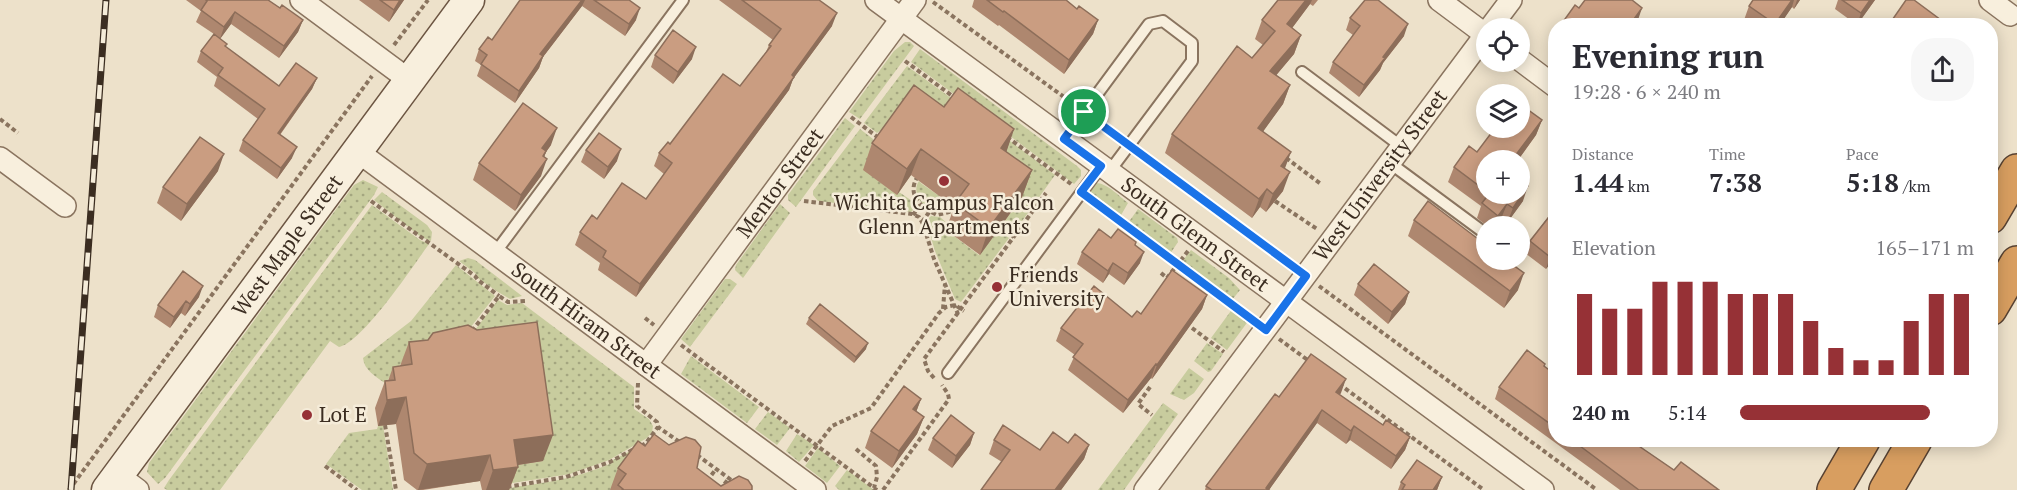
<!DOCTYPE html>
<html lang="en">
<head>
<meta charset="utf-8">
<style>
	body { margin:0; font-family:"PT Serif",serif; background:#f7f7f7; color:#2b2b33; height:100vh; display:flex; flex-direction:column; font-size:22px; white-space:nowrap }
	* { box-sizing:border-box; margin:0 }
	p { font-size:20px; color:#7c7c81 }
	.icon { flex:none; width:33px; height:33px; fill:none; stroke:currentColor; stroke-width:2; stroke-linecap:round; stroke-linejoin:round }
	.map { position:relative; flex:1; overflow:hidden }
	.panel { position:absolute; left:1548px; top:18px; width:450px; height:429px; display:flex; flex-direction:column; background:#fff; border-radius:24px; box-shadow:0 3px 15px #0003 }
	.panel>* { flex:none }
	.fabs { position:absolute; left:1476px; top:18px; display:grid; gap:12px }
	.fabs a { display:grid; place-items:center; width:54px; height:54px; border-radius:50%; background:#fff; box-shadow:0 3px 15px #0003; font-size:30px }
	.pin { position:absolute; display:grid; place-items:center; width:51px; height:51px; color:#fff; margin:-26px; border:3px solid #fff; border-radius:50%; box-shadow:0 2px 6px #0007 }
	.round { display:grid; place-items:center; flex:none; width:63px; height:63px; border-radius:24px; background:#f7f7f7 }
	.overview { display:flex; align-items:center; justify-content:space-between; height:102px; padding:0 24px }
	h1 { font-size:33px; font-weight:800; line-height:45px }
	.figures { display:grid; grid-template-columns:repeat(3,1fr); gap:9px; height:102px; padding:6px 24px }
	.figures div { display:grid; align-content:center }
	.figures b { font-size:26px; font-weight:800 }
	.figures small { font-size:16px; font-weight:400 }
	.figures p { font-size:16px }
	.chart { height:168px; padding:12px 24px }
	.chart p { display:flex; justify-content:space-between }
	.chart svg { width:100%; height:108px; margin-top:6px; stroke:#963136; stroke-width:6 }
	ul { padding:0 24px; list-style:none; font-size:20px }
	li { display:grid; grid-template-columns:96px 72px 1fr; align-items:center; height:45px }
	li i { height:15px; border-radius:8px; background:#963136 }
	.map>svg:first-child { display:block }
	.grass { fill:url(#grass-dots) }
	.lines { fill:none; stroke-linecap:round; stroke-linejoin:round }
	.lane-casing { stroke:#8a745f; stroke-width:14 }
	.street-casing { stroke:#8a745f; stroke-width:24 }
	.secondary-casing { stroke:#6c5542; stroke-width:33 }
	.highway-casing { stroke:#584232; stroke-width:36 }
	.path { stroke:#8a745f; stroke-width:4; stroke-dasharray:4.5 3; stroke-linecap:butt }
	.lane { stroke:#f8efdd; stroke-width:10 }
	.street { stroke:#f8efdd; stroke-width:21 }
	.secondary { stroke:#f8efdd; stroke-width:30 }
	.highway { stroke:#d89e60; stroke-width:33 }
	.rail-casing { stroke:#3b2d21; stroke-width:7 }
	.rail { stroke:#f5ecd9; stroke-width:4.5; stroke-dasharray:14; stroke-linecap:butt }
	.wall { fill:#ae876f }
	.shaded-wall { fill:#8d6e5a }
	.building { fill:#ca9d81; stroke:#8d6e5a; stroke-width:1.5 }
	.route-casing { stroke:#fff; stroke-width:12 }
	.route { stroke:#1a73e8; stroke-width:8 }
	.poi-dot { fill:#963136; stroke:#f5ecd9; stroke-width:2 }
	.labels { text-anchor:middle; stroke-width:5; stroke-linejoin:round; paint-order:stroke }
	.street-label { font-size:21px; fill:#3b2d21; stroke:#f5ecd9 }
	.poi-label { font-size:21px; fill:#3b2d21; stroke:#f5ecd9; text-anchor:start }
</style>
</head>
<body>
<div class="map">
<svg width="2017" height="490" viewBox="0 0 2017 490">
	<defs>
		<pattern id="grass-dots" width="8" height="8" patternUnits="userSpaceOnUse" patternTransform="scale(1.5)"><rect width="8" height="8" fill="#c8cc9e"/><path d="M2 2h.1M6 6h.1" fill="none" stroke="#a4a680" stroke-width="1.8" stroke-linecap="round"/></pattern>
	</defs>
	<rect width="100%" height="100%" fill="#ede1ca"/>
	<path class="grass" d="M905,42H910L914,46L860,119L849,112L894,51Z
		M920,49L1077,166L1081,170V176L1074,184L911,62Z
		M907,66L984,122L884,128L877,133L864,123Z
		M845,118L855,126L796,207L788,200V195Z
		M989,125L1055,175L1015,231L1002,224L1022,197Z
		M860,129L873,139L870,150L899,192L915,203V208L911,212L818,201L813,195V191Z
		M363,180L378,187L374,195L165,478L158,484L147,472L149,463L354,185Z
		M919,181L922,184L954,206C949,209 945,211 940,212C925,212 910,194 919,181Z
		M1096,183C1107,183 1119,196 1128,203L1120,217L1089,194Z
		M382,192L427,225L432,232L431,241L421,237L374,200Z
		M780,204L790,213L743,278L735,270L736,265Z
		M372,205L420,240L429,244C413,266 363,342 339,347L330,341L220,490H167L164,488L169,480Z
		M1138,209L1177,238L1178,242L1170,254L1128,223Z
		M931,216L940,217L949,225L946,230L979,255L998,230L1009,238L961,302L955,299L935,251L926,221Z
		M1191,250L1229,278L1240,290L1232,300L1181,263Z
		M468,258L475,260L522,296L510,299L498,292L479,279L475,273L459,261Z
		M456,265L495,296L463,337L403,361L385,383C376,377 364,370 363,358L411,321Z
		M725,279H730L737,284L690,347L681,339Z
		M498,300L507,305L522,303L634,387V409L649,419L653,426L652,432L647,438L609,460L570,474L506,484L504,467L543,461L458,352Z
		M1233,308L1249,320L1227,350L1211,338Z
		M1207,343L1223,354L1211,371L1208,372L1194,361Z
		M691,356L759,407L747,423L681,374Z
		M1189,368L1204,379L1194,393L1184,400L1170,394Z
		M1163,403L1178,414L1124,490H1098Z
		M768,412L790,428L777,445L755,429Z
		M383,425L393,490H362L326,464L349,433L377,429L378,426Z
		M797,434L814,445L799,462L786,451Z
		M636,448L612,490H507L514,487C552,482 576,478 612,463L613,460Z
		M818,448L840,466L827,483L805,466Z
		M847,470L874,490H839L835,486Z"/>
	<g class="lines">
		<g class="lane-casing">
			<path id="lane" d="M1302,72L1402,147
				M1064,139L1149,24L1163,21L1192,43V61L1109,172
				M1390,163L1486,234
				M495,253L683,0
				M948,373L1101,166"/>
		</g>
		<g class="street-casing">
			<g id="street">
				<path d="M301,0L409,80"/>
				<path id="s1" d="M876,0L1543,490"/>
				<path d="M1439,0L1486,35"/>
				<path d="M1990,0L2010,15"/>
				<path d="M1490,28L1511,0"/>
				<path d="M1520,60L1556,87"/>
				<path id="s2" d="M357,151L815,490"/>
				<path d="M0,158L65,206"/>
				<path id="s3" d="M646,365L915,0"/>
				<path d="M118,475L138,490"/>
				<path id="s4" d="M1145,490L1486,34"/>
			</g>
		</g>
		<g class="secondary-casing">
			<g id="secondary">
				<path id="s5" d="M107,490L469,0"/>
			</g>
		</g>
		<g class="highway-casing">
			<path id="highway" d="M1990,217L2017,171
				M1990,309L2017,263
				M1834,490L1863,440
				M1886,490L1915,440"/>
		</g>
		<path class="path" d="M933,2L1075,105
			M394,45L428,0
			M905,61L955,98
			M851,117L880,139
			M0,119L18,133
			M1095,120L1118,137
			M1007,137L1071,184
			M1139,152L1292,266
			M1286,158L1321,184
			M918,176C906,194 920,207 937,215L949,212L956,207
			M1091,199L1251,319
			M371,201L475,276L478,280L499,296
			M804,201L912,214L919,217L923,224L934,259L958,314
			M1275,201L1317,229
			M913,215L921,204
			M922,222L930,211
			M1000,227L1014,237
			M1161,273L1167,278L1188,251
			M1319,286L1597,490
			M943,309L945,284
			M645,318L654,325
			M1192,328L1224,352
			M472,331L499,296L508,302L525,301
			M1279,339L1309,361
			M681,345L877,490
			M934,378L928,371L924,359L1046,193
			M638,383L637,406L657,422L658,427L681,443
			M1339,384L1484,490
			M1150,387L1138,404L1152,415
			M385,425L396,490
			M641,446L646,443L658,427
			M856,449L876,466L877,477L874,488
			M697,455L734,482
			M805,461L832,426L871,408L939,313L946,307L955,305L964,311
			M325,466L357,490
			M707,481L716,469
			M507,487L566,477L610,462L634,449
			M69,490L372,76
			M720,490L729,478
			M883,490L949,399L948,394L942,385"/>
		<use href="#lane" class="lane"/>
		<use href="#street" class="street"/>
		<use href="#secondary" class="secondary"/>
		<use href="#highway" class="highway"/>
		<g class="rail-casing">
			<path id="rail" d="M71,490L106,0"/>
		</g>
		<use href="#rail" class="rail"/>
	</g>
	<path class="wall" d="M186,0H268L280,8L303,20L298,32L279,58L231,24L220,39L227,44L225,47L279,86L317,78L312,89L280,135L292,158L277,179L239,151L243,140L258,119L214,86L217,77L197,62L201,51L214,34L196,22L201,11Z
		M359,0H404L389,22Z
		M520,0H629L636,20L625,36L582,6L543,57L539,68L515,103L477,76L481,65L475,61L479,49L492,40Z
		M719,0H819L832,26L793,79L789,90L636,297L598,270L600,263L575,245L580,232L597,219L646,199L664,174L654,166L659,153L740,86L766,52L769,45L773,40Z
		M974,0H1066L1077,9L1098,20L1093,34L1064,74L999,25L998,26L972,7Z
		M1278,0H1318L1313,6L1310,4L1292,28L1301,35L1294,54L1276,75L1290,85L1283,104L1263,131L1285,169L1283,191L1266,212L1260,207L1252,218L1165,153L1172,134L1252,58L1263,45L1255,39L1262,20Z
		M1753,0H1800L1794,9L1792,7L1779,26H1752L1744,20L1749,6Z
		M1838,0H1875L1857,25L1835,9Z
		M1350,18L1404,36L1383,63L1380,70L1359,97L1329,73L1333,62L1353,35L1346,30Z
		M1556,34V44L1553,42Z
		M655,55L692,59L673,84L651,67Z
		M944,107L1014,129L1006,152L1032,170L1022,197L980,255L946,230L954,207L911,175L897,195L863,170L872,143Z
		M1542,120L1536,135L1518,160H1486V194H1520L1523,201L1507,223L1501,219L1496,226H1487L1477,218L1481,206L1448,182L1454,167L1477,152Z
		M551,145L546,152L544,157L541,176L515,211L473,180L479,163Z
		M586,150L617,161L604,179L581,162Z
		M218,171L181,221L157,203L163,187Z
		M1556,191V256L1546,269L1525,253L1530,241L1554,209L1549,205L1554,193Z
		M1414,220L1518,290L1504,308L1408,236Z
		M1111,238L1135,245L1140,263L1124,285L1109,274L1103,283L1077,264L1082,252Z
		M1358,284L1409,292L1405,304L1388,324L1354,295Z
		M1207,295L1202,309L1152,379L1151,378L1123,413L1068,370L1075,355L1056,341L1061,328L1132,317Z
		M199,297L185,316L181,313L170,328L154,317L158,305Z
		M809,318L866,349L854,363L806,324Z
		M409,342L543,461L518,465V467L509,490H482L480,481L423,490H417L404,480L396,424L378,426L375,408L385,381H388L393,367L400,366Z
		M1544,366L1556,375V440H1630L1674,470L1719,490H1620L1590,468L1495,399L1499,387Z
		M1341,393L1339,395L1383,425L1410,437L1405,450L1391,469L1350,440L1346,444L1317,423L1269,490H1205L1206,486L1279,397Z
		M921,399L916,412L924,417L917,434L892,468L865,448L871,431Z
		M974,433L970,445L952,468L928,450L933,438Z
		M994,440L1040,450L1068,443L1089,445L1084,459L1061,490H981L1002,462L989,454Z
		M1652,440H1668L1662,447Z
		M645,446L697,468L721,486L752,490H610L618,468Z
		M1442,477L1437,490H1398L1401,482Z"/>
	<path class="shaded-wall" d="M400,0H404L389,22L394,10Z
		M582,0H585L582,6L543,57L539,68L515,103L519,91L540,54Z
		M1306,0H1312L1310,4L1281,43L1287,24Z
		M1792,0H1794L1792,7L1779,26H1774Z
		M1797,0H1800L1794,9Z
		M1870,0H1875L1857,25L1861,13Z
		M640,8L636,20L625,36L629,24Z
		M1642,8L1638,20L1634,26H1629Z
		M235,12L231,24L220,39L224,27Z
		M837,13L832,26L793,79L789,90L636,297L640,284Z
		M303,20L298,32L279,58L284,46Z
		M1098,20L1093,34L1064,74L1069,60Z
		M1408,24L1404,36L1383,63L1380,70L1359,97L1364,85L1383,57Z
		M1301,35L1294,54L1264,90L1270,71Z
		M696,47L692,59L673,84L678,72Z
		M317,78L312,89L273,144L278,133Z
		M1290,85L1283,104L1252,147L1258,128Z
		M1542,120L1536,135L1518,160H1512Z
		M557,128L551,145L546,152L540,168L542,148Z
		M1014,129L1005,156L1001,148Z
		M297,147L292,158L277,179L281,168Z
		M621,149L617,161L604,179L608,167Z
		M921,149L911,175L897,195L907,169Z
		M1291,152L1284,171L1281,166Z
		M224,154L218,171L181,221L187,204Z
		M547,159L541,176L515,211L521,195Z
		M1032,170L1022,197L980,255L989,228Z
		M1290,172L1283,191L1266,212L1273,194Z
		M1528,186L1523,201L1507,223L1513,208Z
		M1267,189L1260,207L1252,218L1259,199Z
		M1507,204L1501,219L1496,226H1494L1498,216Z
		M1556,250V256L1546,269L1550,257Z
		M1144,252L1140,263L1124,285L1128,273Z
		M1113,263L1109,274L1103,283L1108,271Z
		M1524,273L1518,290L1504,308L1510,291Z
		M203,286L199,297L185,316L190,304Z
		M1409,292L1405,304L1388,324L1392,312Z
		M1207,295L1202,309L1152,379L1157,365Z
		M186,301L181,313L170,328L174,317Z
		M868,343L866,349L854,363L856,357Z
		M1156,364L1151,378L1123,413L1128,400Z
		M1346,379L1341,393L1331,405L1336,392Z
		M406,397L396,424L378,426L387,400Z
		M921,399L915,415L913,409Z
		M1322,410L1317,423L1269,490L1266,488Z
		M924,417L917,434L892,468L899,451Z
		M1354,426L1350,440L1346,444L1351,431Z
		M974,433L970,445L952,468L956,456Z
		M553,435L543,461L504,467L514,440Z
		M1410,437L1405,450L1391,469L1396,456Z
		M1089,445L1084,459L1061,490H1055Z
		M490,455L480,481L418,490L427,464Z
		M518,467L509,490H486L493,470Z
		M1442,477L1437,490H1433Z"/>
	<path class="building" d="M206,0H268L280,8L282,5L303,20L284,46L235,12L224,27L201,10L207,1Z
		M380,0H400L394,10Z
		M520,0H582L540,54L543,56L519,91L481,64L487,55L479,49L488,37L492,40Z
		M594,0H629L640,8L629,24Z
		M742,0H819L837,13L792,75L794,77L640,284L603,257L606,251L580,232L592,215L597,219L622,183L646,199L672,163L659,153L668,142L670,144L723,74L740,86L771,46L769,45L781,29Z
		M987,0H1066L1077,9L1079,6L1098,20L1069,60L1004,11L1003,12Z
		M1278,0H1306L1287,24L1301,35L1270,71L1290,85L1258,128L1291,152L1281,166L1290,172L1273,194L1267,189L1259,199L1172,134L1237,46L1252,58L1275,31L1262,20Z
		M1365,0H1378L1408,24L1383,57L1385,58L1364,85L1333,62L1360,26L1350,18Z
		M1585,0H1632L1642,8L1629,26H1560L1575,5L1579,8Z
		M1753,0H1792L1775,24L1749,6Z
		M1842,0H1870L1861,13Z
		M1906,0H1914L1949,26H1888Z
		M673,30L696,47L678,72L655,55Z
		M214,34L227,44L225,46L279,86L296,63L317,78L278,133L297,147L281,168L243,140L265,109L218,75L223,68L201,51Z
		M914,85L944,107L958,88L1014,129L1001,148L1032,170L989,228L955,203L969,184L921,149L907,169L872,143Z
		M523,103L557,128L542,148L546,151L543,156L547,159L521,195L479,163Z
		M1520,104L1542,120L1512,160H1486V191L1454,167L1469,146L1477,152L1495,128H1520Z
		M599,133L621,149L608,167L586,150Z
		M200,137L224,154L187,204L163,187Z
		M1520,180L1528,186L1513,208L1507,204L1498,216L1482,203L1489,194H1520Z
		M1428,201L1486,245V260H1506L1524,273L1510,291L1414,220Z
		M1556,208V250L1550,257L1530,241Z
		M1099,229L1111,238L1118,229L1136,242L1135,245L1144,252L1128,273L1113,263L1108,271L1082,252Z
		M1374,264L1409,292L1392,312L1358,284Z
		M1172,270L1207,295L1157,365L1156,364L1128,400L1073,357L1083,344L1061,328L1094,286L1132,317L1137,311L1141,314Z
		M183,271L203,286L190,304L186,301L174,317L158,305Z
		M820,304L868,343L856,357L809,318Z
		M537,322L553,435L514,440L518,467L493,470L490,455L427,464L414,453L406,397L387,400L385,381L395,380L393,367L412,364L409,342L428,340L433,333L468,325L477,330Z
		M1527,350L1545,364L1544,366L1556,375V428L1499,387Z
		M1311,354L1346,379L1336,392L1383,425L1386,420L1410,437L1396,456L1354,426L1351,431L1322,410L1266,488L1269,490H1212L1206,486L1275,394L1279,397Z
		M904,386L921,399L913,409L924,417L899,451L871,431Z
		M951,415L974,433L956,456L933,438Z
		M1003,425L1040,450L1053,432L1068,443L1075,434L1089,445L1055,490H981L1010,450L994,440Z
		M654,434L669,445L686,437L695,440L701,447L697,468L721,486L739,476L748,480L752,486V490H622L623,489L618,485L626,474L618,468L638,441L645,446Z
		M1572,440H1630L1674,470L1681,462L1719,490H1639Z
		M1417,460L1442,477L1433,490H1402L1405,485L1401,482Z"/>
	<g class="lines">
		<g class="route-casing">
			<path id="route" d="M1084,112L1306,276L1266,330L1081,192L1101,166L1064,139Z"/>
		</g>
		<use href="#route" class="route"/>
	</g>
	<g class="poi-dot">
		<circle cx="944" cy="181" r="6"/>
		<circle cx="997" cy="287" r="6"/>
		<circle cx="307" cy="415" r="6"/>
	</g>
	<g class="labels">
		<g class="street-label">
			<text dy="7" stroke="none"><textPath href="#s4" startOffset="393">West University Street</textPath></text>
			<text dy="7" stroke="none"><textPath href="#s3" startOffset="226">Mentor Street</textPath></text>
			<text dy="7" stroke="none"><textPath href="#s1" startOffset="396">South Glenn Street</textPath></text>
			<text dy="7" stroke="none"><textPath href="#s5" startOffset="304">West Maple Street</textPath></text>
			<text dy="7" stroke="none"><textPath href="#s2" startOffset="285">South Hiram Street</textPath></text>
		</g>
		<g class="poi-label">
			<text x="944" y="210" text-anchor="middle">Wichita Campus Falcon<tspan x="944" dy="24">Glenn Apartments</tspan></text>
			<text x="1009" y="282">Friends<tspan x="1009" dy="24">University</tspan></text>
			<text x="319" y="422">Lot E</text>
		</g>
	</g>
</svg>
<div class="fabs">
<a><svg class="icon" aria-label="locate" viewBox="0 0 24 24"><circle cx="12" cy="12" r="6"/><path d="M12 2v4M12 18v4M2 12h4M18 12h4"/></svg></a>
<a><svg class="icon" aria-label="layers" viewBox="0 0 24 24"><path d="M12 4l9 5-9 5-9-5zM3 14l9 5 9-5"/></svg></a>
<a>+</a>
<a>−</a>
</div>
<div class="pin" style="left:1084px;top:112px;background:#1e9e55"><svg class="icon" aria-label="arrive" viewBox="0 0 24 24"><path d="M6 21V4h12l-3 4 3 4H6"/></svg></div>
<section class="panel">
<div class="overview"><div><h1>Evening run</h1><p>19:28 · 6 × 240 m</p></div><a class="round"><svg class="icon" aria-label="share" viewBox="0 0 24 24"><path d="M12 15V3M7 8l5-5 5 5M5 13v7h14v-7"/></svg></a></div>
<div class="figures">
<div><p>Distance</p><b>1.44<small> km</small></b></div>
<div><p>Time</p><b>7:38</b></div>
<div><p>Pace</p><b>5:18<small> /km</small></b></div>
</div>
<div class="chart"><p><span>Elevation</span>165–171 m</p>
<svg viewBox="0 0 160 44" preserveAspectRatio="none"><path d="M5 44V11M15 44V17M25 44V17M35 44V6M45 44V6M55 44V6M65 44V11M75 44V11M85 44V11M95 44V22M105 44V33M115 44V38M125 44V38M135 44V22M145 44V11M155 44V11"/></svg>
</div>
<ul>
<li><b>240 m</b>5:14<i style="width:81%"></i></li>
</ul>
</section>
</div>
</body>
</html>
